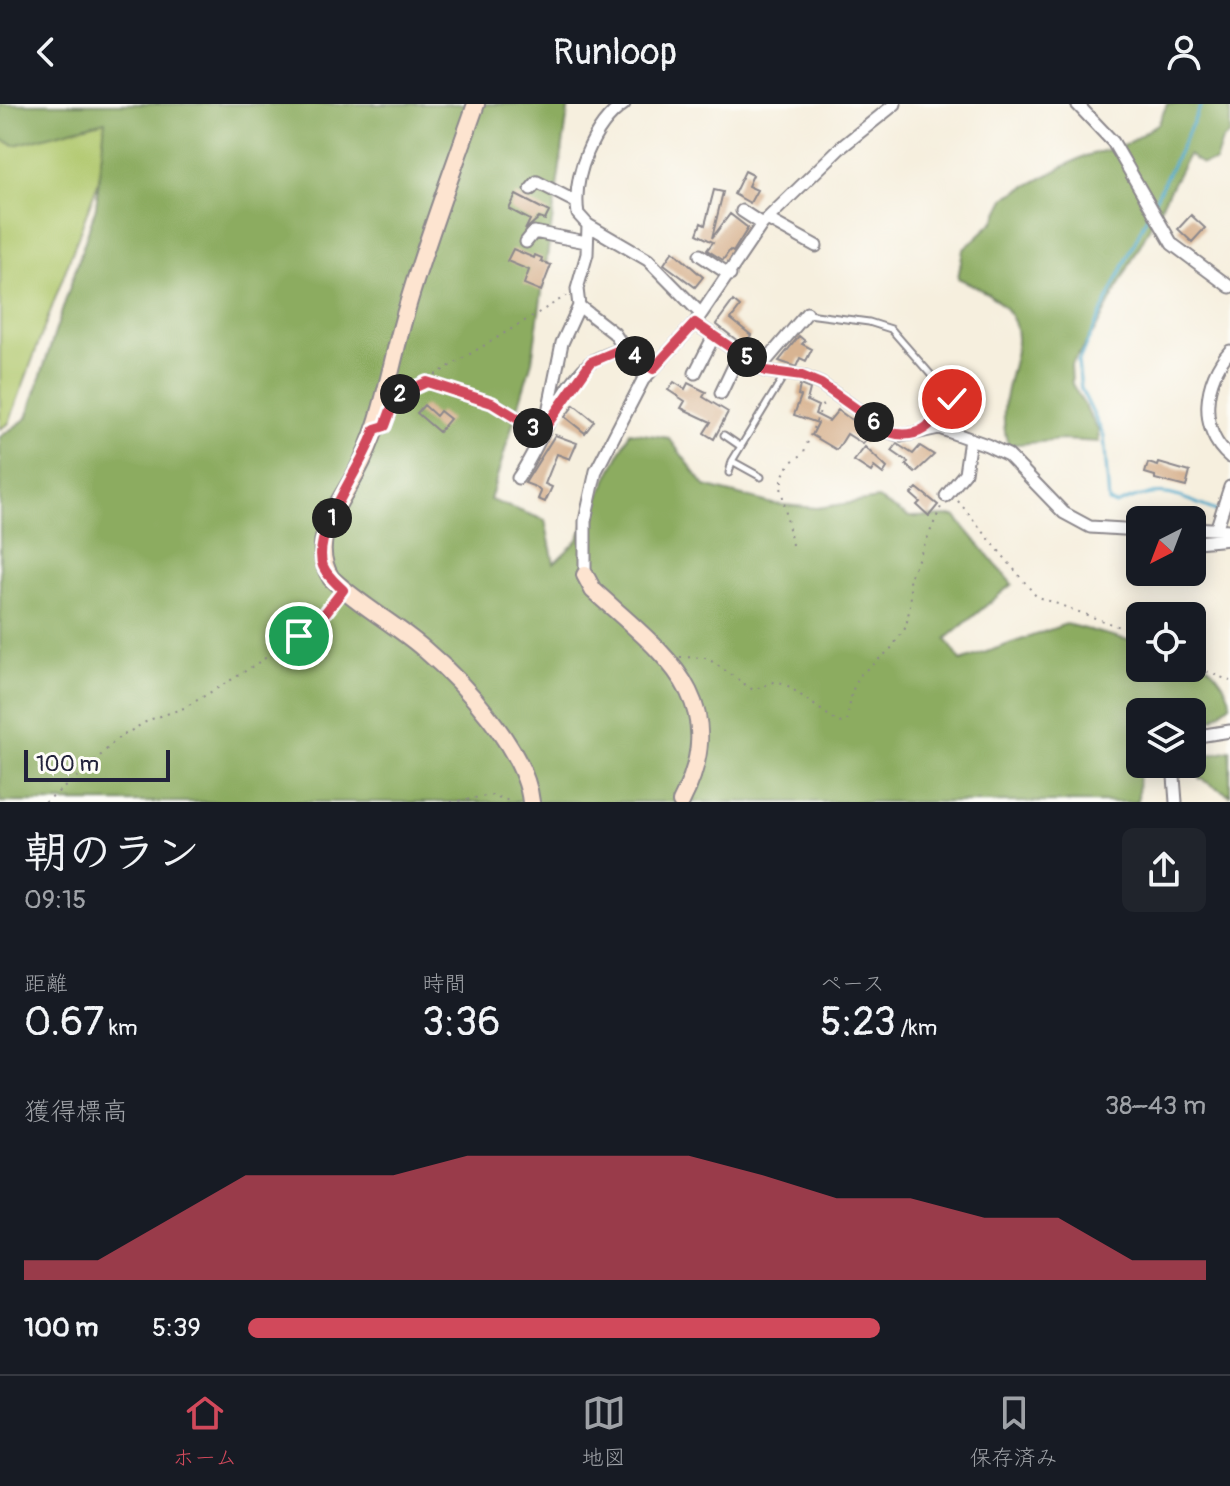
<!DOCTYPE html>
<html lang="ja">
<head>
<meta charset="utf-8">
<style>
	body { margin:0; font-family:Pangolin,"Klee One",sans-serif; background:#20242c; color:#f1f3f6; height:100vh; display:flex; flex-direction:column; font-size:30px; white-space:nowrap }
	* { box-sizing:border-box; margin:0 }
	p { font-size:26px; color:#9ea1a6 }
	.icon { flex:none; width:44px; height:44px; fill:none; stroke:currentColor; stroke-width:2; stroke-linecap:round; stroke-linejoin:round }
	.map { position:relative; height:698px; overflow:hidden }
	.details { display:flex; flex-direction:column; background:#171b24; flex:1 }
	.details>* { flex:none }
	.needle { width:52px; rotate:222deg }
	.fabs { position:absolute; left:1126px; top:402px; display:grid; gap:16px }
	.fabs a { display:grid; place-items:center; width:80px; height:80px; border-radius:12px; background:#171b24; box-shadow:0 4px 20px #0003; font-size:40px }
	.scale { position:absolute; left:24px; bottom:20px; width:146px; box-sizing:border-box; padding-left:8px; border:4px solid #22223b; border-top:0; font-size:22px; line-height:28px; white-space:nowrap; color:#22223b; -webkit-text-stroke:6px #fdfcf7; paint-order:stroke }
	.pin { position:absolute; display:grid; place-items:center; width:68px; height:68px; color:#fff; margin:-34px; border:4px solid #fff; border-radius:50%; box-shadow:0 2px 8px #0007 }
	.km { position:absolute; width:40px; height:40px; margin:-20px; border-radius:50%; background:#222; color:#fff; font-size:22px; line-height:40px; text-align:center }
	.round { display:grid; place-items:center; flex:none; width:84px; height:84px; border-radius:12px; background:#20242c }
	.summary { display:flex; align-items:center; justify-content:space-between; height:136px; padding:0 24px }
	h1 { font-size:44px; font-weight:600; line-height:60px }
	.figures { display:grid; grid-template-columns:repeat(3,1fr); gap:12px; height:136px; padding:8px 24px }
	.figures div { display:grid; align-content:center }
	.figures b { font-size:40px; font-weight:600 }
	.figures small { font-size:22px; font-weight:400 }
	.figures p { font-size:22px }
	.chart { height:224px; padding:16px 24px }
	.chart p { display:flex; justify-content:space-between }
	.chart svg { width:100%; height:144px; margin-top:8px; fill:#d1495b; opacity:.7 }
	ul { padding:0 24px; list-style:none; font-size:26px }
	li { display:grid; grid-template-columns:128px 96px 1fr; align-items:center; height:60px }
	li i { height:20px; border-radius:10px; background:#d1495b }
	header { display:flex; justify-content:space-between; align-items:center; height:104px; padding:0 24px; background:#171b24; font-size:36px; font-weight:600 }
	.tabs { display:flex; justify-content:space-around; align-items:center; height:112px; border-top:2px solid #363941; background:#171b24; font-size:22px; color:#9ea1a6 }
	.tabs a { display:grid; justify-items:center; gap:4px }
	.tabs .selected { color:#d1495b }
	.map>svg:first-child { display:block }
	.green { fill:#b0c86d; stroke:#697554; stroke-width:2 }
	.forest { fill:#8cac60; stroke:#57674e; stroke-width:2 }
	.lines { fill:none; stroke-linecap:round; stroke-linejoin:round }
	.stream { stroke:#4ca8ca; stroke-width:3 }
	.building { fill:#d8b492 }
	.lane-casing { stroke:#8c888c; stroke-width:9 }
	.street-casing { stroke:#8c888c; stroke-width:15 }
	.secondary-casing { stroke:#8c888c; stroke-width:20 }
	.path { stroke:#8c888c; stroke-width:2; stroke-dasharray:2 6; stroke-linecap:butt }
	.lane { stroke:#fff; stroke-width:5 }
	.street { stroke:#fff; stroke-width:11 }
	.secondary { stroke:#fde4d0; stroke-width:16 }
	.route-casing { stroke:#fff; stroke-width:16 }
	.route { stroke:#d1495b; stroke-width:10 }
</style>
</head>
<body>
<header><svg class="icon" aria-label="back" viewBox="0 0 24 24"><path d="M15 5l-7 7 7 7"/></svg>Runloop<svg class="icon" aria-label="person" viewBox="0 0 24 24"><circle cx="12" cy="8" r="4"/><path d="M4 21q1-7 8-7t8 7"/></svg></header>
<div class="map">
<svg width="1230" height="698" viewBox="0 0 1230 698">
	<rect width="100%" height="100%" fill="#fdfcf7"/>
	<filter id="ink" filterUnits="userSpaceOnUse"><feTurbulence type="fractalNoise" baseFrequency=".0125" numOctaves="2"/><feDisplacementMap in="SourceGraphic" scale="16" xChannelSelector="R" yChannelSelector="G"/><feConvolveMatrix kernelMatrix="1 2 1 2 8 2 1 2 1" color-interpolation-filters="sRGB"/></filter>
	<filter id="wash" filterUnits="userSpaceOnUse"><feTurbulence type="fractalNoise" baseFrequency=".006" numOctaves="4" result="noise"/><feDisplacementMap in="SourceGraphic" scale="32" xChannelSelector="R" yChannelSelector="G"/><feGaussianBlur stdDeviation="1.8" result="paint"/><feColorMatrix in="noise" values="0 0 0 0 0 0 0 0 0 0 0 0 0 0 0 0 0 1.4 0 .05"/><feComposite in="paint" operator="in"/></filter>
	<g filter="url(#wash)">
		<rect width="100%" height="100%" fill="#f6efde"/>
		<path class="green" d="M0,0L126,3L9,319L0,325Z"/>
		<path class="forest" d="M0,0H569L532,257L490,396L545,416L554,459L577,437L630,328L669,334L705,382L773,400L817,404L878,395L909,413L955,412L1012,480L946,535L961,557L1066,520L1140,539V564H1192V553C1209,557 1230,583 1230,600L1214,614L1192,624V608H1140L1138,698H0V333L27,314L96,103L105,17L15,41L0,35Z
			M1167,0H1230V30L1222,37L1215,58L1202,60L1188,51L1094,228L1071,261L1072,280L1098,326L1099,338L1062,336L1008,341C985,263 1069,222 958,174L963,146L994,117L1006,93L1082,53L1125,41L1159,19Z
			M1230,646V691L1199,674V653Z"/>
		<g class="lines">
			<path class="stream" d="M1153,100L1202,0
				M1150,106L1078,258L1081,285L1104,332L1109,398L1116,401C1164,380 1173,391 1219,408"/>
		</g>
		<g id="blocks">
			<path class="building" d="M745,67L753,71L748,82L757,86L750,99L734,90Z
				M714,86L723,88L712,134L730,110L748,124L733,148L730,146L723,156L707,146L713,138L697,130L701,119L705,121Z
				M516,91L549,108L545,116L539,114L525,126L530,116L509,105Z
				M1191,111L1205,124L1192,138L1178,125Z
				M513,145L534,154L535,151L542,154L541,157L551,161L541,187L524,180L529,166L507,157Z
				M673,147L703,173L695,183L664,160Z
				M733,197L740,203L731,215L751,231L744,242L716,220Z
				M799,232L805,237L802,240L812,245L806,257L800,254L796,263L779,257Z
				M674,278L685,285L688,279L706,288L703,293L728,308L714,335L704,329L711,318L681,304L685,297L668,286Z
				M800,281L810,285L807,297L818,302L815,310L829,317L838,306L871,330L863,340L847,330L837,346L812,331L818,319L794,311L801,292L798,291Z
				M424,301L436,312L440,307L450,315L439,328L417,309Z
				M574,301L594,317L585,329L565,313Z
				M555,331L577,339L570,355L557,350L545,380L552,383L545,398L538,395L541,388L536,383L525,379Z
				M897,340L913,350L920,342L934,351L915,369L906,361L908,358L892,347Z
				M865,343L887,364L883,370L874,363L871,368L854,357Z
				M1148,359L1158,362L1159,359L1190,368L1186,383L1155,375V372L1145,369Z
				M917,384L938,401L929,412L917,401L920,398L911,390Z"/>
		</g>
	</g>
	<g filter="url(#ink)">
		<use href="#blocks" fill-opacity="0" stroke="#8c888c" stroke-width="2"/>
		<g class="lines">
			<g class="lane-casing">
				<path id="lane" d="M808,210L869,218L891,225L952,295L930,323
					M724,331L740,342
					M732,357L761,373
					M729,369L732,357L785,270"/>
			</g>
			<g class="street-casing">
				<path id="street" d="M624,0C593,21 572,73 578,110L588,121L648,156L701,210
					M1077,0L1113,38L1172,140L1230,183
					M531,85L537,78L576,98
					M742,107L762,120
					M767,115L816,142
					M526,138L534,128L586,138
					M700,151L730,171
					M579,202L614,229L624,244
					M695,219L765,267L802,272L821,280L889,328L901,332L939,324L987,341L1008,351L1064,409L1090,423L1140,426
					M1230,247C1204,275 1197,326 1230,353
					M760,264L807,209
					M695,269L714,232
					M721,289L740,249
					M547,313L562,239L579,202L577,185L587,150L588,121
					M375,325L385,322L396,292L427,278L492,299L541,329
					M518,374C541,341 558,286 590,259C598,253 615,248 624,244L653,265
					M946,392L965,369L970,335
					M1217,423L1230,383
					M1192,424L1230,426
					M1197,438L1230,435
					M585,471V417L596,367L643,276L695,219L762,120L839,45L895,0
					M1192,633L1230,627
					M1173,660L1176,698"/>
			</g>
			<g class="secondary-casing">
				<path id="secondary" d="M476,0C452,69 426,137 406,207C390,261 383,320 356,369C338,402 308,437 331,474C359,501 394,519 424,545C463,578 526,647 531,698
					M585,471L593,486C662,549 734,595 681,698"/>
			</g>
			<path class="path" d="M435,271L566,192
				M958,397L1036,492L1138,530L1140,521
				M792,441L781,383L783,371L791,358L803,350L824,297
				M1147,512L1161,502
				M1137,532L1135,540L1140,543
				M680,553L707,554L753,586L774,578L784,579L839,619L847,617L852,587L861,570L890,546L906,523L911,496L909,476L941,403
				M1192,561L1230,577
				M45,698L84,668L117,635L149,616L184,604L236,573L299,532L335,496
				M451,698L492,691L512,698"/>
			<use href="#lane" class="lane"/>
			<use href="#street" class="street"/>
			<use href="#secondary" class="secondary"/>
		</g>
	</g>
	<g class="lines" filter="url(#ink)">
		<g class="route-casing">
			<path id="route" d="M299,532L326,508L343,486C336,479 327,472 323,462C310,429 365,360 375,325L385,322L396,292L427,278L492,299L541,329L591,258L624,244L653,265L695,219L765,267L802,272L821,280L889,328C920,338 934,318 952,295"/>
		</g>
		<use href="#route" class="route"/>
	</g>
</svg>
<div class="fabs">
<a><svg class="needle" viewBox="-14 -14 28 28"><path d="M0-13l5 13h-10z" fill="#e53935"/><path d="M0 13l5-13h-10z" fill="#9ea1a6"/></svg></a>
<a><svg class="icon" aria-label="locate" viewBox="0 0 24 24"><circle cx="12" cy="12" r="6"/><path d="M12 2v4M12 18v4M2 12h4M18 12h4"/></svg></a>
<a><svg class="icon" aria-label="layers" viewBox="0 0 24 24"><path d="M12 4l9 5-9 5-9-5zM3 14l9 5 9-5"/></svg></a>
</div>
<div class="scale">100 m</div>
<div class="pin" style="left:299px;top:532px;background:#1e9e55"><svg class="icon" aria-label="arrive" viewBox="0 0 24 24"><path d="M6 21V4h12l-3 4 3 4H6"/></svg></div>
<div class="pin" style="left:952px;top:295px;background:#d93025"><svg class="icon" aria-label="check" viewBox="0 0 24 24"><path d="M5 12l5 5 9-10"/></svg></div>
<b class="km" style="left:332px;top:414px">1</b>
<b class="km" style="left:400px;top:290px">2</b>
<b class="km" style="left:533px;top:324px">3</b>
<b class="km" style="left:635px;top:252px">4</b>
<b class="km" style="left:747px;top:253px">5</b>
<b class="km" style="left:874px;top:318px">6</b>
</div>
<section class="details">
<div class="summary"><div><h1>朝のラン</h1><p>09:15</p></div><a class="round"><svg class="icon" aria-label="share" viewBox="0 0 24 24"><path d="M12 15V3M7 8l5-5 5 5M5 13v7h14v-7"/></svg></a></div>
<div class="figures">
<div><p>距離</p><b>0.67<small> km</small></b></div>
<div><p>時間</p><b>3:36</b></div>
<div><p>ペース</p><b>5:23<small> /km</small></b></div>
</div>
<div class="chart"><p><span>獲得標高</span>38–43 m</p>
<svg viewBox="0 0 160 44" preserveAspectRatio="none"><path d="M0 44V38L10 38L20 25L30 12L40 12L50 12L60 6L70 6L80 6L90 6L100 12L110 19L120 19L130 25L140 25L150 38L160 38V44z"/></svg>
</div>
<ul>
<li><b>100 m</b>5:39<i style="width:66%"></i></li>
</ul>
</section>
<nav class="tabs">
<a class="selected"><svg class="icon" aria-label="home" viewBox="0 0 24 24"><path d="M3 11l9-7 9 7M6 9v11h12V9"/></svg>ホーム</a>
<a><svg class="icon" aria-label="map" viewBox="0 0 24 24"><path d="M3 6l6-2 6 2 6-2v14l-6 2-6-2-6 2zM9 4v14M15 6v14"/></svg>地図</a>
<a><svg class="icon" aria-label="saved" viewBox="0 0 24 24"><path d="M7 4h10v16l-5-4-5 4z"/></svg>保存済み</a>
</nav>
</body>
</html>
